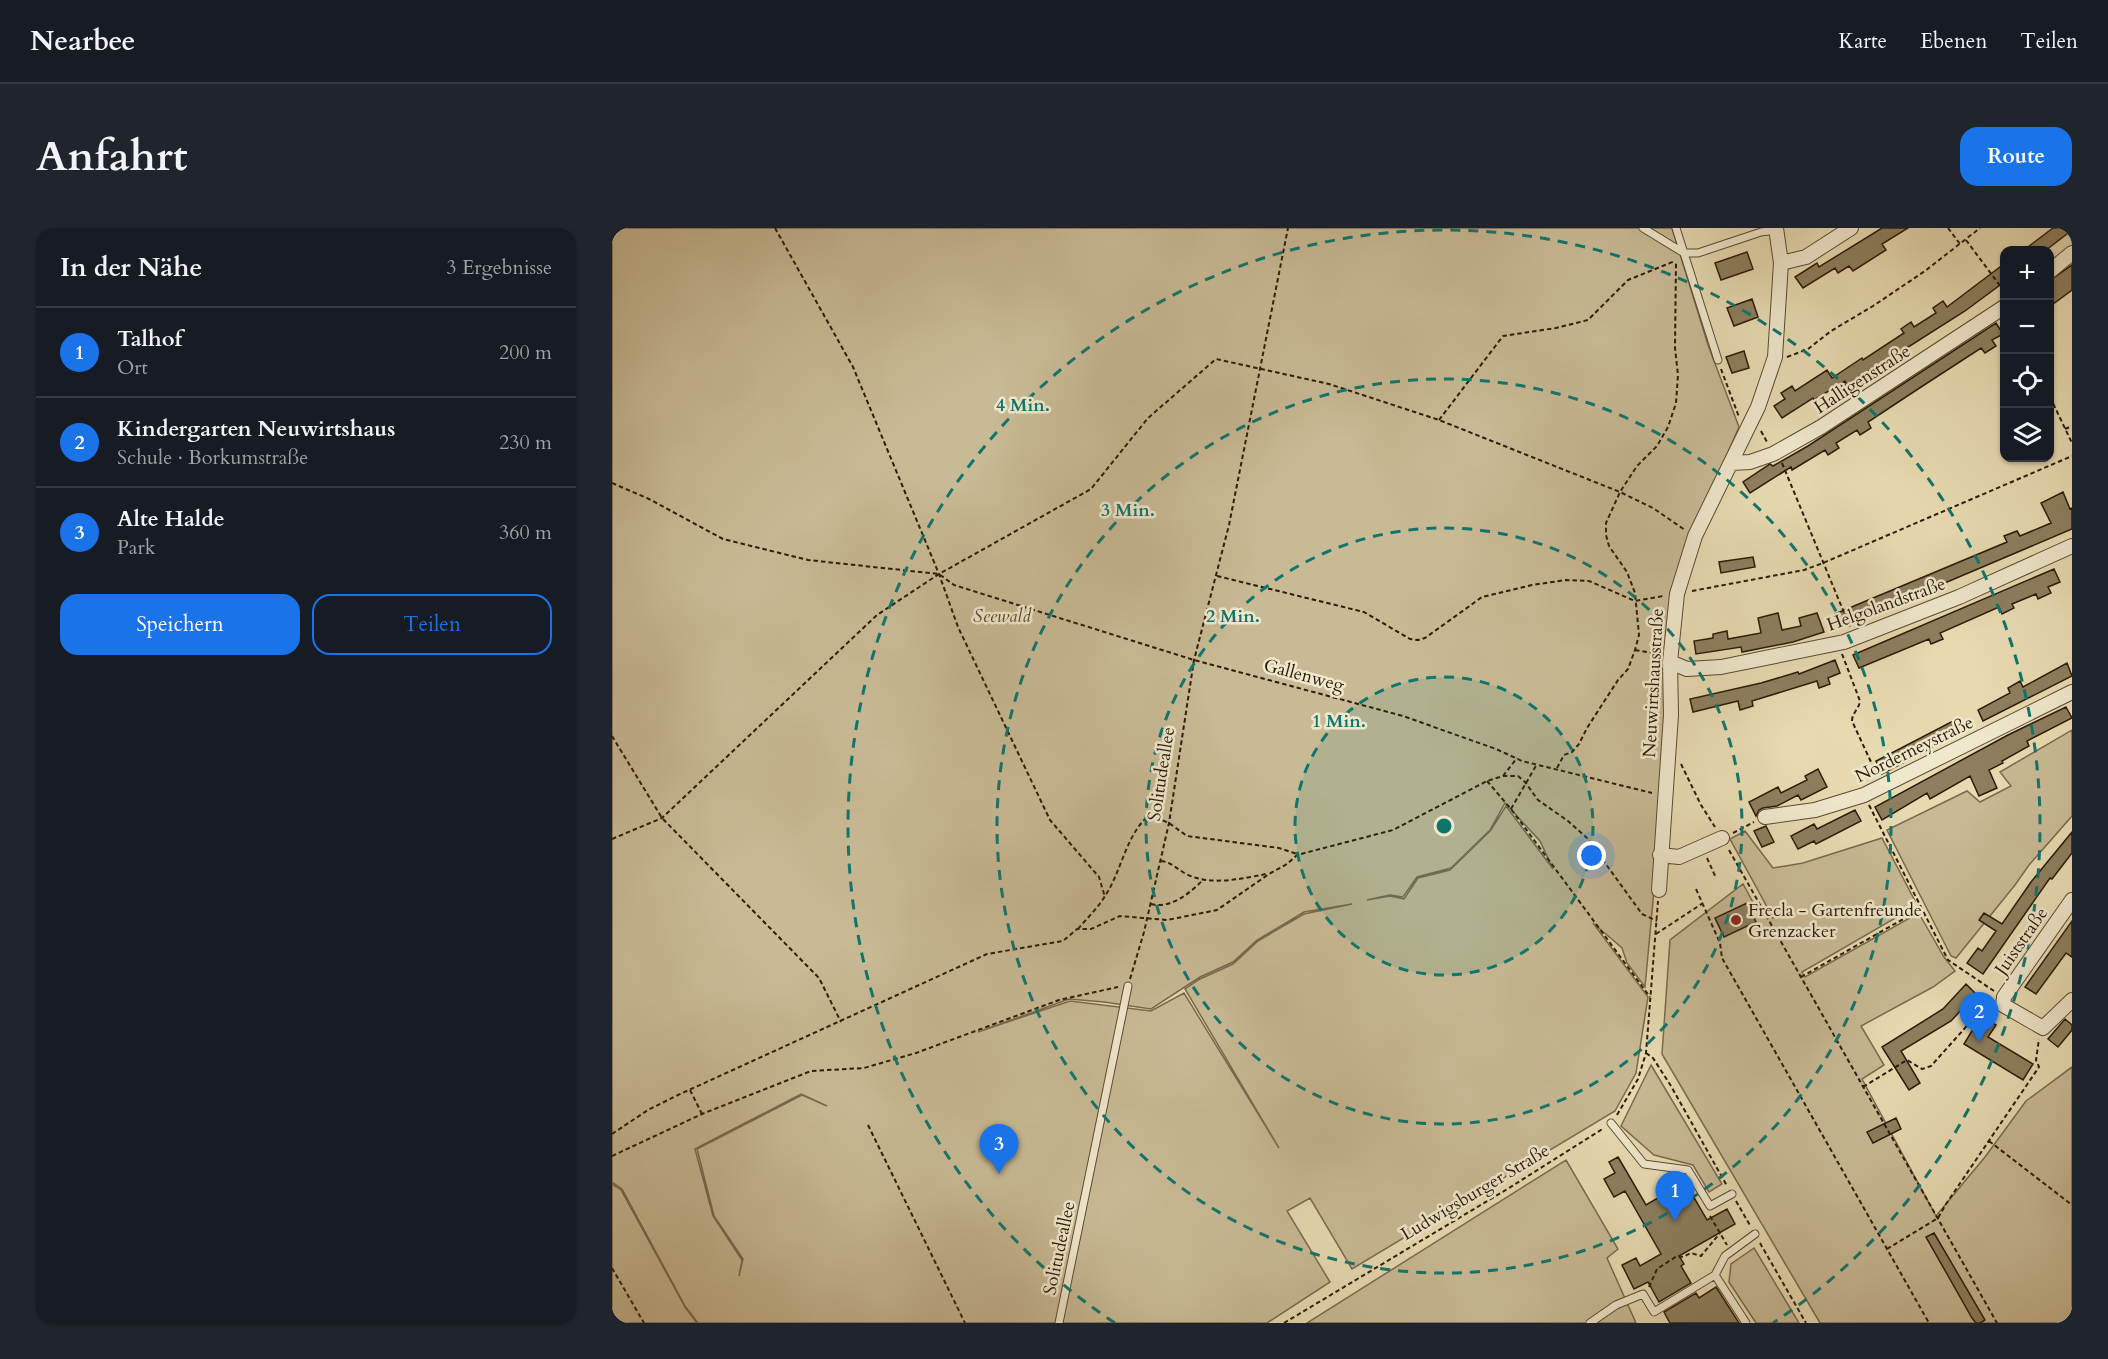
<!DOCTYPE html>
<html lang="de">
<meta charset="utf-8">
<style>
:root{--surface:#171b24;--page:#20242c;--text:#f1f3f6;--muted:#9ea1a6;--line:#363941;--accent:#1a73e8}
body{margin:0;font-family:Cardo,serif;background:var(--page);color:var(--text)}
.controls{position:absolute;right:18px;top:18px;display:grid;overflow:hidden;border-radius:12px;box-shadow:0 2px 4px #0004}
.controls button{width:54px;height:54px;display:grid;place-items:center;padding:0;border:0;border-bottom:2px solid var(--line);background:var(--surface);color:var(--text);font:30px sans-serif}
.you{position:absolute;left:980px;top:628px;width:21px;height:21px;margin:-15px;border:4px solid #fff;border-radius:50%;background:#1a73e8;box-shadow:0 0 0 9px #1a73e833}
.badge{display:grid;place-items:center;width:39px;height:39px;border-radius:50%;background:var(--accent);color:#fff;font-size:20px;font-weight:700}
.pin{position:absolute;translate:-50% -50px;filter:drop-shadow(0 2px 3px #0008)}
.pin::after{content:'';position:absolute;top:32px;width:21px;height:18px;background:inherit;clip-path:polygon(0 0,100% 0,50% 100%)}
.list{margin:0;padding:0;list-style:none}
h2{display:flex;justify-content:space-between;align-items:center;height:78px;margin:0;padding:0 24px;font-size:26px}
h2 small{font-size:20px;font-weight:400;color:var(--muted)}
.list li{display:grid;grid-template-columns:39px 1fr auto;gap:18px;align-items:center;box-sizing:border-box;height:90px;padding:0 24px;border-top:2px solid var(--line)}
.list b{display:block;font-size:22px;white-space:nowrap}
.list p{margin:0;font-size:20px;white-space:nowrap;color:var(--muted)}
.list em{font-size:20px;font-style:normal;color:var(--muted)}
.actions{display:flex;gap:12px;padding:18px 24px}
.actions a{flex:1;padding:14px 0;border:2px solid var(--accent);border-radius:18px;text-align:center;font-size:21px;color:var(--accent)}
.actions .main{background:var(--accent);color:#fff}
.icon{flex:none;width:33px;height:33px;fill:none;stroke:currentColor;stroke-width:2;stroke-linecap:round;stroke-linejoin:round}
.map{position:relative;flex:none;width:1460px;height:1095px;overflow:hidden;border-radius:18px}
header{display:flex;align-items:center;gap:36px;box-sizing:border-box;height:84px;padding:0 30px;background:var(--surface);border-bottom:2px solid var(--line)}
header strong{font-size:28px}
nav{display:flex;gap:33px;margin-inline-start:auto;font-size:21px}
.intro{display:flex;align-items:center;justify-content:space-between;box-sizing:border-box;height:144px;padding:0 36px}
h1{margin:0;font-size:42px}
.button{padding:15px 27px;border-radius:18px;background:var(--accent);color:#fff;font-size:21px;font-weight:700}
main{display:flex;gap:36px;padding:0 36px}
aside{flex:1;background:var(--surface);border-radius:18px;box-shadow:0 2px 4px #0004}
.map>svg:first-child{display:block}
</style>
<header>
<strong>Nearbee</strong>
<nav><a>Karte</a><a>Ebenen</a><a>Teilen</a></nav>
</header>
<div class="intro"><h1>Anfahrt</h1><a class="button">Route</a></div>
<main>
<aside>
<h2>In der Nähe<small>3 Ergebnisse</small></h2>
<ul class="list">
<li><span class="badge">1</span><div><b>Talhof</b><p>Ort</p></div><em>200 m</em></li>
<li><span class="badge">2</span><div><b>Kindergarten Neuwirtshaus</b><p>Schule · Borkumstraße</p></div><em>230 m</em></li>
<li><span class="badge">3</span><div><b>Alte Halde</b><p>Park</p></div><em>360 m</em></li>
</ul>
<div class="actions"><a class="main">Speichern</a><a>Teilen</a></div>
</aside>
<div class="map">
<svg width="1460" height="1095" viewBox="0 0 1460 1095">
<rect width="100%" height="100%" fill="#e8dbb2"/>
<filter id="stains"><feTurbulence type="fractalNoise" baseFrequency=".00333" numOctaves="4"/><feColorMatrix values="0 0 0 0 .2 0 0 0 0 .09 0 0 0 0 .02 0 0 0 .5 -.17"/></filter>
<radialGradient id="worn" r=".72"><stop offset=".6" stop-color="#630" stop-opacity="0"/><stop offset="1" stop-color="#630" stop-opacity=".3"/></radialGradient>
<path fill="#c8ba95" stroke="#7a6a4e" stroke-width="1.5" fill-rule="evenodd" d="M0 0H1060L1096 117 1127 199 1079 309 1055 487 1042 662 1033 759 1015 735 1010 720 981 695 1036 769 1024 845 1003 883 740 1041 698 970 675 983 718 1054 655 1095H86L73 1078 10 961 0 954ZM893 575 928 613 941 641 894 578 879 602 838 642 806 650 792 671 778 668 755 672 778 667 791 669 805 649 839 640 878 602ZM740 676 692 686 646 713 621 736 588 751 573 761 667 920 572 765 539 783 458 773 366 804 457 771 492 774 539 781 588 749 621 734 645 712 692 684ZM189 866 215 878 190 867 85 921 102 988 131 1031 127 1048 130 1032 101 988 83 921Z
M1460 502V588L1417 637 1403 657 1344 730 1339 728 1275 602 1355 563 1368 574 1399 558 1388 544Z
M1133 603 1161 640 1191 635 1270 610 1303 673 1299 681 1190 744 1193 749 1303 687 1309 689 1332 729 1343 743 1321 759 1249 798 1272 837 1250 851 1324 988 1373 929 1414 873 1460 839V1095H1208L1050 826 1058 712 1131 656 1148 687 1161 690 1118 611Z
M1039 837 1110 956 1097 964 1081 937 1042 927 1009 898Z
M954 932 1006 1021 995 1030 1024 1095H695Z
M0 956 9 962 73 1079 85 1095H0Z
M1142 1020 1187 1095H1144L1117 1054 1119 1036Z"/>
<path fill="#8d7f5f" stroke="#2b1b06" stroke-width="1.5" d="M1270 0H1296L1270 16 1274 22 1241 43 1237 38 1226 45 1223 40 1191 60 1183 49 1205 35 1207 39Z
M1441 0H1460V2L1434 22H1412Z
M1135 24 1141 41 1109 52 1103 35Z
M1392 36V54L1353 83 1268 137 1267 136 1235 157 1233 153 1202 172 1201 170 1170 190 1162 178 1173 171 1169 165 1180 158 1183 163 1215 142 1220 150 1250 130 1251 132 1292 105 1289 101 1299 94 1302 99 1324 85 1321 80 1331 73 1335 79Z
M1460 37V62L1437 79V53Z
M1140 71 1146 89 1122 98 1115 80Z
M1384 95 1391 106 1380 112 1384 118 1373 125 1369 120 1306 161 1256 194 1259 200 1248 207 1245 202 1224 215 1227 220 1216 227 1213 222 1180 242 1179 239 1138 265 1131 254 1158 236 1161 238 1196 218Z
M1132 123 1137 140 1120 145 1114 129Z
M1451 264 1458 281 1460 280V301L1229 399 1223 386 1395 314 1392 308 1405 303 1408 308 1439 295 1429 275Z
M1141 329 1143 339 1109 345 1107 334Z
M1442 341 1448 354 1436 359 1439 365 1426 371 1424 366 1400 376 1402 380 1390 386 1387 379 1328 405 1331 411 1319 416 1317 411 1247 440 1241 427Z
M1166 385 1170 402 1189 398 1187 390 1205 385 1212 404 1181 414 1130 424 1129 419 1084 426 1082 413 1101 410V406L1115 403 1116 411 1149 405 1146 390Z
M1223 432 1228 445 1216 450 1218 456 1207 460 1205 453 1140 473 1141 478 1128 482 1126 473 1081 484 1078 471 1149 455 1186 444 1187 446Z
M1455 435 1460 448 1371 493 1366 482 1398 465 1396 460 1408 453 1411 459Z
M1454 479 1460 490 1415 513 1417 518 1390 533 1391 535 1377 542 1385 560 1367 568 1358 548 1318 571 1315 565 1270 592 1263 579 1396 507Z
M1343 492 1349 504 1270 546 1264 533Z
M1206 541 1215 559 1189 572 1186 567 1165 578 1151 580 1147 582 1144 588 1137 574 1166 559 1169 565 1195 552 1193 548Z
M1243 582 1249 593 1204 616 1202 613 1186 621 1179 608 1202 596 1205 601Z
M1154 598 1162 614 1150 619 1142 603Z
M1460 604V625L1440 651 1438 650 1371 746 1355 735 1366 720 1370 723 1384 703 1367 692 1372 685 1390 696 1419 654Z
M1135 675 1144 694 1112 709 1103 690Z
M1460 693V729L1454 725 1424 766 1413 759Z
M1354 756 1364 766 1339 793 1289 823 1308 855 1297 862 1270 819 1331 781Z
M1369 788 1384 797 1376 809 1421 836 1411 852 1352 816Z
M1453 791 1460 797V802L1446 819 1436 811Z
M1284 890 1289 901 1261 915 1255 904Z
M1006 929 1034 977 1073 954 1095 992 1115 981 1123 996 1067 1028 1072 1036 1069 1038 1079 1055 1047 1074 1036 1054 1022 1061 1010 1037 1024 1030 1028 1038 1049 1026 1013 963 1002 969 992 951 1003 945 997 934Z
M1322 1005 1373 1092 1368 1095H1364L1360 1090 1314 1009Z
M1104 1059 1127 1095H1058L1052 1084 1084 1065 1087 1070Z"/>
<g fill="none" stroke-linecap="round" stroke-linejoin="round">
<defs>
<path id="service" d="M1031 0 1072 25H1086L1149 4 1164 2
M1064 0 1106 132
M999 895 1032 936 1076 942 1098 978 1120 966
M447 1095 516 758
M978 1095 1004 1077 1031 1066 1042 1084 1103 1047
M1134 1095 1103 1047 1113 1028 1143 1006"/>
<path id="minor" d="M1169 35 1194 29 1239 0
M1438 43 1460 25
M1119 235 1138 234 1161 226 1209 199 1392 79
M1058 434 1075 441 1109 439 1232 414 1347 369 1460 318
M1153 589 1203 582 1252 567 1460 464
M1048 627 1067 629 1110 610
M1047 662 1059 487 1058 434 1065 366 1083 308 1146 179 1163 129 1169 35 1164 0
M1460 672 1392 769 1391 777 1431 800 1460 772"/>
</defs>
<use href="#service" stroke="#5a4b31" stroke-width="9"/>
<use href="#minor" stroke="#5a4b31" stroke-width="16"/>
<path stroke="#2b1b06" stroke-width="2" stroke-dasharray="4.5 3" stroke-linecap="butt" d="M163 0 241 139 327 346 346 399 438 592 487 649 493 669
M1336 0 1348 16
M1354 12 1392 63
M1175 129 1196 121 1219 103 1261 78 1313 43 1368 0
M1109 141 1127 189
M1438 169 1460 215
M827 192 891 108 944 100 976 92 1016 52 1063 33
M1453 201 1460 198
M1149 203 1155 214
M1170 235 1238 399
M0 255 37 271 111 311 196 332 327 346 342 357 582 432 791 488 884 521 910 533 1040 565
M605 348 752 384 798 411 806 412 813 410 870 369 920 357 954 352 977 353 1023 373 1051 368
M1080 363 1192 342 1211 335 1460 228
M1023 422 1047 426
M1230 426 1248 473C1247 481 1240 485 1240 493L1265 547
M0 508 50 590 207 750 229 794
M1069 536 1089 577 1103 599
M945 540 952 527 960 524 967 516 975 500 1006 452 1016 441 1023 422 1027 407 1023 365 1015 344 997 318 994 307V295L1008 264 1025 238 1045 218 1056 199 1064 175 1066 147 1063 120 1064 33
M891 548 905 530
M875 553 899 581 1038 769
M1257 577 1336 732 1382 763
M899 581 925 536
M1121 605 1142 594
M0 611 50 590 265 387 327 346 479 261 536 190 604 131 717 156 827 192 1008 264 1041 280 1073 302
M1117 622 1385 1095
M1095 630 1104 650
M549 633C559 634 565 641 574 646 598 658 629 651 654 646
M1084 661 1108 715 1110 730 1317 1095
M539 676C559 681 578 665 591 652
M466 701C475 690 486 680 493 668 509 645 515 603 538 587L557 595 575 608 667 620 685 626
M1044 706 1091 675
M1189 749 1309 681
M518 751 532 704 557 595 582 432 617 297 676 0
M1034 825 1041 830 1059 858 1115 958
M1251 859 1295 832 1310 841 1319 838 1370 781 1380 779
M78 862 90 886
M1005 887 1026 851 1034 825 1046 673
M256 897 353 1095
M0 906 36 882 66 867 375 726 451 713 465 701H479L508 688 555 692 605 682 657 646 675 636 685 627 781 602 875 553 891 548H906L913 554 926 572 956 593 975 610 1030 686 1045 693
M1377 913 1460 977
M0 928 90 886 199 843 252 840 304 825 447 772 506 759
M1124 973 1139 999
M1098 988 1115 1017
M1148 1015 1194 1095
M1275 1021 1326 990 1334 976 1427 839 1424 832 1427 811
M0 1040 32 1095
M1037 1059 1045 1041 1065 1028 1071 1029 1079 1025 1089 1028 1108 1005
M672 1095 897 960 992 900"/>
<use href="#service" stroke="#f0e8cd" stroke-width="7"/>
<use href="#minor" stroke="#f0e8cd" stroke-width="14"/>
</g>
<circle cx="832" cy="598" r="149" fill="#0f766e" fill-opacity=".12"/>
<g fill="none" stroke="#0f766e" stroke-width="3" stroke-dasharray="10 8">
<circle cx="832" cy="598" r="149"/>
<circle cx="832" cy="598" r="298"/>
<circle cx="832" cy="598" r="447"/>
<path d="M503 1095A596 596 0 1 1 1161 1095"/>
</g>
<circle fill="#8f2418" stroke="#f0e8cd" stroke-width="2" cx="1124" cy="692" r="6"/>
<g text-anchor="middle" stroke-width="5" stroke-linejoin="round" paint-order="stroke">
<g font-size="18" fill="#2b1b06" stroke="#f0e8cd">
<text transform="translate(1250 151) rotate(-33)" y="6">Halligenstraße</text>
<text transform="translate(1274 376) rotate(-20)" y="6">Helgolandstraße</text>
<text transform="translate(692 447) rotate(15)" y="6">Gallenweg</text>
<text transform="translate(1041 455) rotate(-87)" y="6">Neuwirtshausstraße</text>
<text transform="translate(1302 521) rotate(-26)" y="6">Norderneystraße</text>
<text transform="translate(549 546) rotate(-81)" y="6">Solitudeallee</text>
<text transform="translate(1409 713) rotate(-55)" y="6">Juiststraße</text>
<text transform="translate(863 964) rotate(-31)" y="6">Ludwigsburger Straße</text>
<text transform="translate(447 1020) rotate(-78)" y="6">Solitudeallee</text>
</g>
<g font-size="18" font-style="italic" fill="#5a4b31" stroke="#f0e8cd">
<text x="390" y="394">Seewald</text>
</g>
<g font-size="18" fill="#2b1b06" stroke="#f0e8cd" text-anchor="start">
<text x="1136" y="688">Frecla - Gartenfreunde<tspan x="1136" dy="21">Grenzacker</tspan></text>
</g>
</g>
<circle cx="832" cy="598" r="9" fill="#0f766e" stroke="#f0e8cd" stroke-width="3"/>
<g font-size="18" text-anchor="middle" font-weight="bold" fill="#0f766e" stroke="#f0e8cd" stroke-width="5" stroke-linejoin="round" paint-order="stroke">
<text x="411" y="183">4 Min.</text>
<text x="516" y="288">3 Min.</text>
<text x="621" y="394">2 Min.</text>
<text x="727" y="499">1 Min.</text>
</g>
<rect width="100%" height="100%" filter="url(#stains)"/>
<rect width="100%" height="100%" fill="url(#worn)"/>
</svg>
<div class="controls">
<button>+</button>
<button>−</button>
<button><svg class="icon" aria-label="locate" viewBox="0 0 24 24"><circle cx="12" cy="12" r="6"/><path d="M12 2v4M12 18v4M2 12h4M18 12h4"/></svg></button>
<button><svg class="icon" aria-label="layers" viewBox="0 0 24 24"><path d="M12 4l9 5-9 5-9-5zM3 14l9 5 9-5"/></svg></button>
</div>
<div class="you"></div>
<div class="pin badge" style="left:1063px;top:993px">1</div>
<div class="pin badge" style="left:1367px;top:814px">2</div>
<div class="pin badge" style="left:387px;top:946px">3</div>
</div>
</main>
